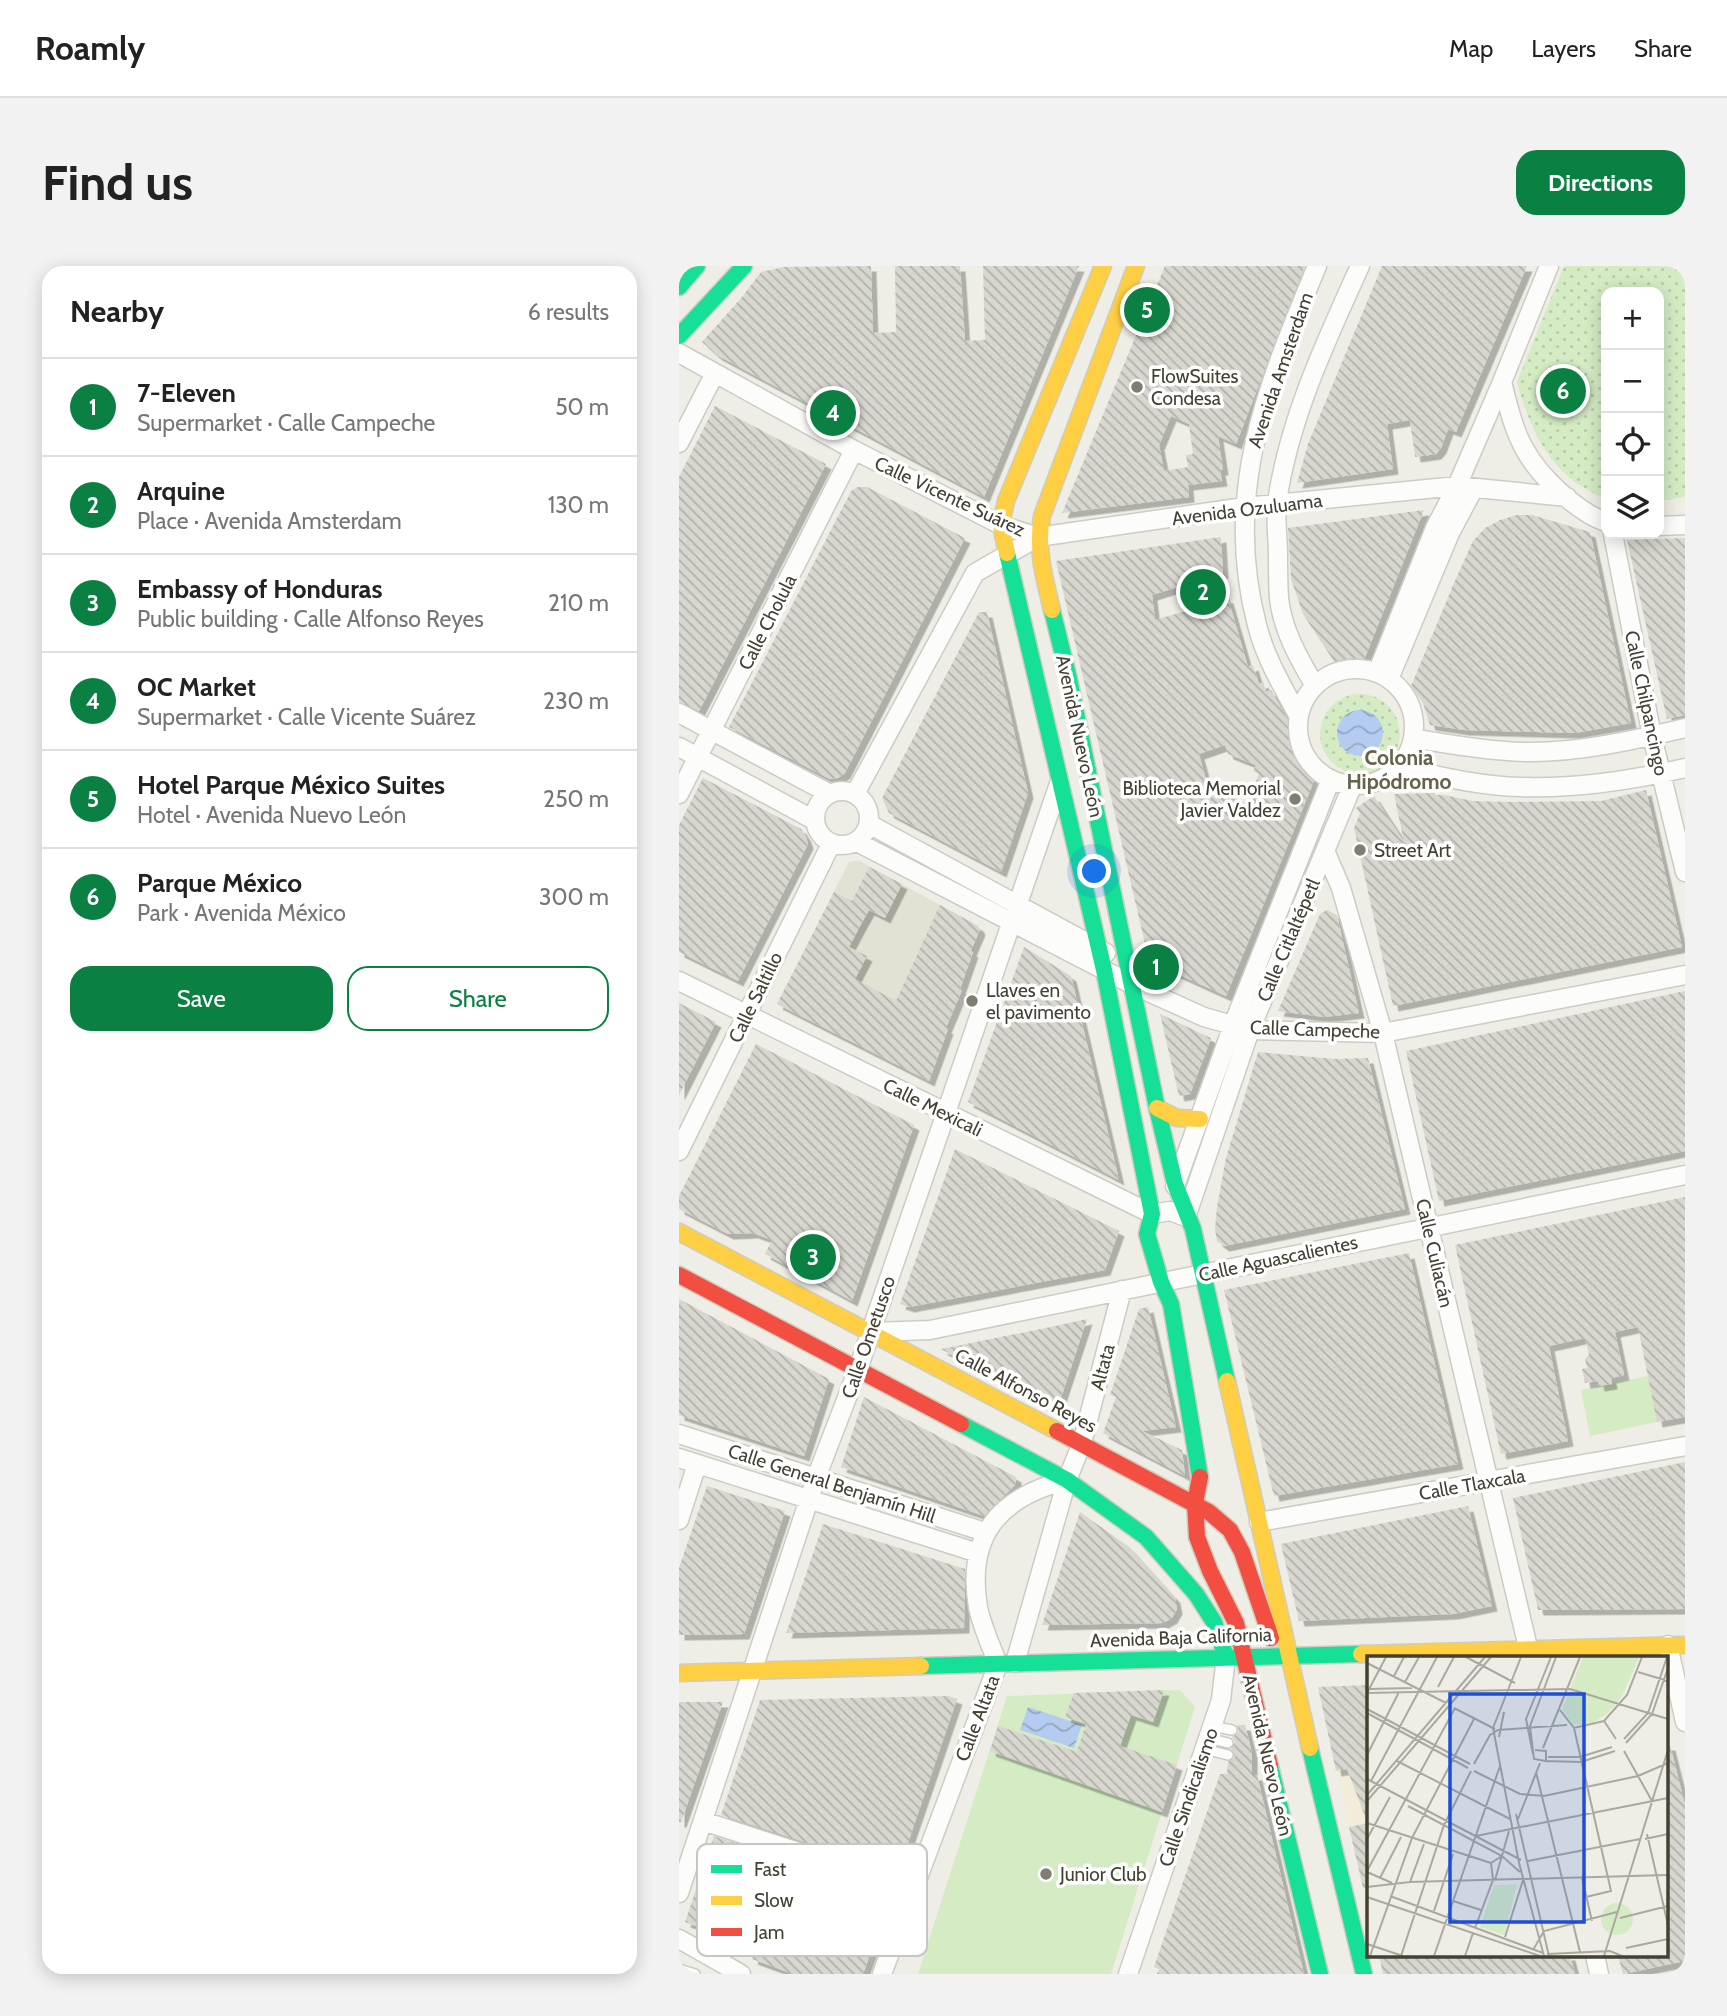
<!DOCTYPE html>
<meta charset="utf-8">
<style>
:root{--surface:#fff;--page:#f2f2f2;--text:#222;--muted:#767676;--line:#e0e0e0;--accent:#0b8043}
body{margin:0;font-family:Cabin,sans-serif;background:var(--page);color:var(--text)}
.controls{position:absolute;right:21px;top:21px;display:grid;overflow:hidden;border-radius:14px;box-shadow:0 4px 18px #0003}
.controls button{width:63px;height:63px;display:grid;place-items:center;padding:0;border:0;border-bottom:2px solid var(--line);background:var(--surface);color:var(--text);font:35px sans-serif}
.you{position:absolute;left:416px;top:606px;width:24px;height:24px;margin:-18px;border:5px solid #fff;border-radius:50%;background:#1a73e8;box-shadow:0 0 0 10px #1a73e833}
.badge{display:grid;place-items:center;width:46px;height:46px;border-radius:50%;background:var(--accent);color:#fff;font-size:23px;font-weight:700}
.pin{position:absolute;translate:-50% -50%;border:4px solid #fff;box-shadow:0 2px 7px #0006}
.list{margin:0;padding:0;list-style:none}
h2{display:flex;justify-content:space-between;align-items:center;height:91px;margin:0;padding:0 28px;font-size:30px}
h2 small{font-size:23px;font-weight:400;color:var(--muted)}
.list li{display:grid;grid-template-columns:46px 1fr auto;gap:21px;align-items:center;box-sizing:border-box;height:98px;padding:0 28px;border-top:2px solid var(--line)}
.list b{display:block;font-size:26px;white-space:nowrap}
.list p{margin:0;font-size:23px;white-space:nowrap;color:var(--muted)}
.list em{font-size:23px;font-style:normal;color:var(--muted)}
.actions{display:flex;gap:14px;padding:21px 28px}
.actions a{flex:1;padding:16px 0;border:2px solid var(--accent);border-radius:21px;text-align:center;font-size:24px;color:var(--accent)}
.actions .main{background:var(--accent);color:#fff}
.icon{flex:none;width:38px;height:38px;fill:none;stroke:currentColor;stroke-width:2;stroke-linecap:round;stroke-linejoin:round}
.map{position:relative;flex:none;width:1006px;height:1708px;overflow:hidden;border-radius:21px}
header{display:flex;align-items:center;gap:42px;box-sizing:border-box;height:98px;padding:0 35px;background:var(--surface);border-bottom:2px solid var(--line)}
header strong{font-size:33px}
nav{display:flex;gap:38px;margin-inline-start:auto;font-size:24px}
.intro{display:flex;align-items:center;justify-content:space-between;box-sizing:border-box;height:168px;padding:0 42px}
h1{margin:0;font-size:49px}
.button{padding:18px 32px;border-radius:21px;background:var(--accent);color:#fff;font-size:24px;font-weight:700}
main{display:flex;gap:42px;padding:0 42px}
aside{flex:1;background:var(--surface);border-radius:21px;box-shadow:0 4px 18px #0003}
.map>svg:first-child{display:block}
</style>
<header>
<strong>Roamly</strong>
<nav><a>Map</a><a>Layers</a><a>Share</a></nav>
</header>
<div class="intro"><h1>Find us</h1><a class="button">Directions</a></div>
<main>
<aside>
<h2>Nearby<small>6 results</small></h2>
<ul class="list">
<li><span class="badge">1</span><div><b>7-Eleven</b><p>Supermarket · Calle Campeche</p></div><em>50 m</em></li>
<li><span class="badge">2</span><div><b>Arquine</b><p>Place · Avenida Amsterdam</p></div><em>130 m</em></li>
<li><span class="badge">3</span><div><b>Embassy of Honduras</b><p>Public building · Calle Alfonso Reyes</p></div><em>210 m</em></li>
<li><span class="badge">4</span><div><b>OC Market</b><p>Supermarket · Calle Vicente Suárez</p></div><em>230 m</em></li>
<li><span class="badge">5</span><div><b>Hotel Parque México Suites</b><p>Hotel · Avenida Nuevo León</p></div><em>250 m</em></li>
<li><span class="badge">6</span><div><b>Parque México</b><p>Park · Avenida México</p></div><em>300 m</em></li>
</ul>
<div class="actions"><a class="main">Save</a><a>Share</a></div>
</aside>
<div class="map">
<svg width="1006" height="1708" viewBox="0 0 1006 1708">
<defs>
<pattern id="grass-dots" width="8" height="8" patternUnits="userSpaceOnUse" patternTransform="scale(1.75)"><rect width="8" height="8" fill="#d4ebc4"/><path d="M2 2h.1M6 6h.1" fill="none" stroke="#b7cba9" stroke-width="1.8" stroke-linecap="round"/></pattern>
<pattern id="water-waves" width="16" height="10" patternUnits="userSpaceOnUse" patternTransform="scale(1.75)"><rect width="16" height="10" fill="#b4ccef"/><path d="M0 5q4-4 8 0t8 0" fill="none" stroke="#94a7c2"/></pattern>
<pattern id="building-back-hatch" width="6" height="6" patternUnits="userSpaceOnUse" patternTransform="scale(1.75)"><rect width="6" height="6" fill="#d8d7cf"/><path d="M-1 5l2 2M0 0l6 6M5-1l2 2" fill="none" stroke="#b1b0a9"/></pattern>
<filter id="shadow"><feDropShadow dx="5.5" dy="5.5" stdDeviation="0" flood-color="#0004"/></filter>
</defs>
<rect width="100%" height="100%" fill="#eeeee6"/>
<path fill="#e3e1d3" d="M179 594 299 660 301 664 250 815 98 738 170 596Z"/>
<path fill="#f2edd8" d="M689 1419V1557L670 1561 639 1421Z"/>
<path fill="url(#grass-dots)" d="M885 0H1006V231L980 235V26H927V232C920 231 914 227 907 223 868 201 849 158 838 116Z
M641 468a40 40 0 1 1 80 0a40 40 0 1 1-80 0Z"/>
<path fill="#d4ebc4" d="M969 1110 978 1156 911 1170 902 1124Z
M501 1424 516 1441 432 1708H239L328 1430Z"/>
<path fill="url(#water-waves)" d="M658 467a23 23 0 1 1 46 0a23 23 0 1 1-46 0Z
M349 1441 403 1459 395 1482 341 1464Z"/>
<path fill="url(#building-back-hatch)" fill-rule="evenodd" filter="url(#shadow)" d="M192 0 194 67 217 66 216 0H281L286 75 306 74 304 0H400L305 231 73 108 38 89 23 76 63 31 82 6 105 1Z
M486 0H626L557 178 539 170 544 204H541L543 215 509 219 510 231 383 247ZM492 150 510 158 514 188 507 189 509 201 485 205 480 179Z
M703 0H848L777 166 769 163 762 182 757 188 736 191 731 154 708 158 714 203 618 217 629 178Z
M36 140 147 198 20 445 0 435V211Z
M179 221H188L286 272 166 507 159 512 151 513 50 461 167 235 173 224Z
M745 244 685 394 656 397 624 348 612 313 609 262Z
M838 249H853L911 266 952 457 896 467 785 464 751 459 744 437 732 420 775 317 794 275 806 262 821 254Z
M542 271 544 307 539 309 546 332H549L569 401 574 399 580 418 584 416 587 426 592 424 610 456 616 461 620 492 635 515 547 730 470 695 377 295ZM502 320 510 344 476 354 473 329ZM546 479 549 488 577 499 574 505 580 508 568 537 529 521 520 488Z
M1006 272V449L988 453 948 274Z
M300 346H308L349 527 322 606 210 547 203 532Z
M24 512 122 563 127 571 129 578 59 715 0 686V559Z
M967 524 1003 681 714 740 675 562 681 547 677 542 695 530 725 576 715 528 756 527V529H765L794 535 831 536 922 535Z
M190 601 223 618 206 652 190 644 180 662 170 681 188 690 176 713 217 735 261 639 299 660 301 664 292 685 294 686 281 723 283 724 267 762 269 763 250 815 98 738 155 626 173 635Z
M648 644 658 649 680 747 645 751 599 745 641 648Z
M345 681 392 710 440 914 289 836Z
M1006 725V885L760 935 727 785Z
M0 737 37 756 0 829Z
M481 748 532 772 511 828 500 830Z
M77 778 235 859 173 1035 86 988 93 974 74 967 49 968 0 943V930Z
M579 786 655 793 689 792 726 943 545 980 538 975 536 963 538 941 547 892Z
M276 883 440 965 426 1004 230 1041 221 1038Z
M1006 931V1151L978 1156 959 1061 936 1066 945 1109 932 1112 933 1118 920 1120 919 1115 906 1117 903 1103 908 1102 906 1093 910 1089 906 1072 870 1080 889 1175 822 1188 776 979Z
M730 987 779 1198 595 1230 545 1024Z
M0 1033 150 1113 125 1190 0 1149Z
M469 1041 497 1161 463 1165 503 1184 506 1210 424 1167 437 1131 431 1129 460 1043Z
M408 1053 378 1144 262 1083 362 1063Z
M185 1131 337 1211V1218L305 1250 162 1201Z
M1006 1196V1343L859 1344 834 1232Z
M28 1220 106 1245 65 1368 0 1369V1302Z
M789 1240 813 1340 774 1348 620 1355 602 1278Z
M401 1246 450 1281 496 1332 498 1343 493 1352 484 1357 363 1359Z
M144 1258 286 1303 285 1362 107 1367Z
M689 1419V1556H688L668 1503 657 1505 639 1421Z
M485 1424 474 1456 452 1449 441 1480 498 1499 483 1546 311 1485 319 1460 398 1486 407 1458 386 1451 395 1427Z
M269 1430 278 1433 219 1606 42 1549 81 1434Z
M0 1436H44L2 1556H0Z
M558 1459H566L573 1487V1509H578L625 1708H478L480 1703 475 1701 541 1508H548L549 1496 556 1491 552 1483 556 1476 553 1471 560 1466Z
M987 1479H991L1006 1539V1695L944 1708 939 1689H987Z
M689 1557V1621L684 1622 670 1561Z
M35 1570 213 1628 184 1708H114L73 1693 77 1681 6 1656Z
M700 1689H891L896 1708H704Z"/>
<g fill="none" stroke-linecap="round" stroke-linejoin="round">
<defs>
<path id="lane" d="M533 1460 553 1464
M529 1472 549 1477
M525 1483 549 1489
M0 1703 16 1708"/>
<path id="street" d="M0 87 175 184 322 259 359 271
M823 116C829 139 834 163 846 184 861 211 898 246 927 256
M0 177 36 107
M980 260 1006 259
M934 268 973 470 1006 606
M619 461a58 58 0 1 1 116 0a58 58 0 1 1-116 0Z
M698 407 756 262 778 220 823 116 870 0
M710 413 771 267 795 222
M636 420C620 393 603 363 600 332 599 317 599 303 599 289 599 272 596 253 598 236 610 153 647 75 681 0
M0 447 151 528
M620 451C604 421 586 392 578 359 543 226 588 121 638 0
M734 472C772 479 808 485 846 486 898 487 956 474 1006 462
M0 481 135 554
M719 501C760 510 799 520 841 521 895 523 954 514 1006 502
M136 552a27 27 0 1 1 54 0a27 27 0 1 1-54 0Z
M0 528 175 184
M176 528 296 307 359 271 565 241 778 220 888 231
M190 558 427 687
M178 576 454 719 525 751 571 764 704 767 1006 709
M647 587 662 622 704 767 851 1390
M0 715 473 948
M0 885 152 578
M496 920 554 759 652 513
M473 948 491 945 507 951 571 764 674 518
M192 1066 251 1064 1006 909
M0 1168 306 1266
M0 1192 299 1287
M0 1254 18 1198
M580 1256 1006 1180
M989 1379 1006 1456
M336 1397 388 1214 403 1177 443 1024
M24 1555 233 1623
M0 1627 137 1212 179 1103 380 518
M0 1673 62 1708
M916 1689 920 1708
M203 1708 319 1398C312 1380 303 1361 299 1341 287 1270 320 1231 388 1214
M449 1708 542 1434 547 1391"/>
<path id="fast" d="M0 21 18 0
M0 70 65 0
M328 287 425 704 473 948 468 968 482 1016 492 1038 521 1211
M373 344 390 413 478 842 496 918 514 963 548 1115
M282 1158 388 1214 467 1271 517 1328 535 1356 547 1391
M242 1400 682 1388
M631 1482 685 1708
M591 1500 641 1708"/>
<path id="slow" d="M328 287 322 259 327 235 424 0
M373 344C365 311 357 283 363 250L457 0
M478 842 498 852 521 853
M0 966 378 1165
M548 1115 631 1482
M682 1388 1006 1379
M0 1407 242 1400"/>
<path id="jam" d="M0 1009 282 1158
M378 1165 530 1246 551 1264 563 1286 592 1372
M521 1211 516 1237 518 1271 531 1305 557 1357 591 1500"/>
</defs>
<use href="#lane" stroke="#ccccc4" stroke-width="12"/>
<use href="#street" stroke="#ccccc4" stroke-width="21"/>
<use href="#fast" stroke="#cecdbd" stroke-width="19"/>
<use href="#slow" stroke="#cecdbd" stroke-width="19"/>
<use href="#jam" stroke="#cecdbd" stroke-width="19"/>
<use href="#lane" stroke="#fcfcfb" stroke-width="9"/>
<use href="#street" stroke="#fcfcfb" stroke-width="18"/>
<use href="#fast" stroke="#16e098" stroke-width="16"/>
<use href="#slow" stroke="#ffcf43" stroke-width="16"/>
<use href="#jam" stroke="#f24e42" stroke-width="16"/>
</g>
<g fill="#807e72" stroke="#fff" stroke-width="2.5">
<circle cx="458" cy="121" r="7"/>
<circle cx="616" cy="533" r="7"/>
<circle cx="681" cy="584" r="7"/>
<circle cx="293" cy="735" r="7"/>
<circle cx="367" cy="1608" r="7"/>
</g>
<g text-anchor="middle" stroke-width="7" stroke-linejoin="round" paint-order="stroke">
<g font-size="19" fill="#444133" stroke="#fff">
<text transform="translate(601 104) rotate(-71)" y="7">Avenida Amsterdam</text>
<text transform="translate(271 230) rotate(25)" y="7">Calle Vicente Suárez</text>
<text transform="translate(568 243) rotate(-7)" y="7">Avenida Ozuluama</text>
<text transform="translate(88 356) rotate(-63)" y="7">Calle Cholula</text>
<text transform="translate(968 437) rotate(78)" y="7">Calle Chilpancingo</text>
<text transform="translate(401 470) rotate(78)" y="7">Avenida Nuevo León</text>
<text transform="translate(609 674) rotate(-67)" y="7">Calle Citlaltépetl</text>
<text transform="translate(76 731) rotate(-64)" y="7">Calle Saltillo</text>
<text transform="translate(636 763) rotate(2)" y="7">Calle Campeche</text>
<text transform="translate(254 841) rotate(26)" y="7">Calle Mexicali</text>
<text transform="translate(756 987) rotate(77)" y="7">Calle Culiacán</text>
<text transform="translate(599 992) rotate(-12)" y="7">Calle Aguascalientes</text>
<text transform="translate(189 1071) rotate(-71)" y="7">Calle Ometusco</text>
<text transform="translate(423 1101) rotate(-75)" y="7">Altata</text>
<text transform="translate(347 1124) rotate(28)" y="7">Calle Alfonso Reyes</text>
<text transform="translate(153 1217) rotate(18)" y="7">Calle General Benjamín Hill</text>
<text transform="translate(793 1218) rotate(-10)" y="7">Calle Tlaxcala</text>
<text transform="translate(502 1371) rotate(-2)" y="7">Avenida Baja California</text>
<text transform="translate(298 1452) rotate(-69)" y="7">Calle Altata</text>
<text transform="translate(589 1489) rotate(77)" y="7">Avenida Nuevo León</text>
<text transform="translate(509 1531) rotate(-71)" y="7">Calle Sindicalismo</text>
</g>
<g font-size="19" fill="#444133" stroke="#fff" text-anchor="start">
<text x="472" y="117">FlowSuites<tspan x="472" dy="22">Condesa</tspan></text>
<text x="602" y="529" text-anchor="end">Biblioteca Memorial<tspan x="602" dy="22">Javier Valdez</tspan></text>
<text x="695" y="591">Street Art</text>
<text x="307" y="731">Llaves en<tspan x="307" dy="22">el pavimento</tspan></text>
<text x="381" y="1615">Junior Club</text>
</g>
<g font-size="21" font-weight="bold" fill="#67624a" stroke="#fff">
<text x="720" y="499">Colonia<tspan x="720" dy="24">Hipódromo</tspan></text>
</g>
</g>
<g transform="translate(688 1390)">
<rect width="301" height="301" fill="#eeeee6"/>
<path d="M216 1H272L254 42 240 58 225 67 206 69 195 53ZM234 263a16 16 0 1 1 32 0a16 16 0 1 1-32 0Z" fill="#d4ebc4"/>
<path d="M150 228 137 279 113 271 127 229Z" fill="#d4ebc4"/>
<path fill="none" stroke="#aaa99e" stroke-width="2" d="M19 1 0 37 203 33 301 63M99 1 148 27M154 1 126 72 152 207 177 300M0 7 79 47M271 16 301 25M27 20 37 1M38 26 52 1M71 31 87 1M2 33 45 32M87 52 128 73M0 53 103 108M193 54 207 72 237 65 260 39 275 1M0 57 101 112M237 65 249 83M207 72 244 235 219 241M132 81 137 56M257 83 281 57 300 1M259 87 285 58 301 12M176 92 213 1M168 94 179 95V105L167 103 163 70 189 1M257 95 285 145M166 98 159 63 184 1M0 99 32 36M181 101H213L245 91M30 105 143 163M179 105 214 106 248 95M107 108 123 79 131 74 200 69M107 115 153 138 177 140 271 120 301 107M169 116 213 296M0 123 154 204M4 125 70 1M0 139 118 1M0 145 124 1M41 150 135 200 153 216M149 158 182 300M151 163 173 107M0 167 124 207M280 178 301 269M109 180 301 142M0 183 23 141M278 183 301 178M161 205 273 183M0 215 88 52M0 216 25 227M13 222 34 181M215 222 225 265M128 224 142 175M43 226 57 188M0 231 43 226 301 219M23 240 176 297M0 241 173 300M86 245 114 254M67 255 86 198M253 262 301 250M108 272 126 224 124 207 135 200M138 281 156 224M0 288 36 300M259 292 301 283M166 294 177 275 250 256M180 298 243 295 255 300M3 300 45 182 107 63M34 300 77 169 104 115M67 300 133 110M98 300 106 277M237 300 301 94"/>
<path fill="#1d4ed8" fill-opacity="0.15" stroke="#1d4ed8" stroke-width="3.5" d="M83 38H217V266H83Z"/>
<rect width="301" height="301" fill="none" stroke="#444133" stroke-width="3.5"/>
</g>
<rect x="18" y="1578" width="230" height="112" rx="10" fill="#fff" stroke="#c7c6c2" stroke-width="2"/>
<rect x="32" y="1599" width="31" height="8" fill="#16e098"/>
<rect x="32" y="1630" width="31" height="9" fill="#ffcf43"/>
<rect x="32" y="1662" width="31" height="8" fill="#f24e42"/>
<g font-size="19" fill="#444133">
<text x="75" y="1610">Fast</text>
<text x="75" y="1641">Slow</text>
<text x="75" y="1673">Jam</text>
</g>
</svg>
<div class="controls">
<button>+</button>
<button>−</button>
<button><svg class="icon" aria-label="locate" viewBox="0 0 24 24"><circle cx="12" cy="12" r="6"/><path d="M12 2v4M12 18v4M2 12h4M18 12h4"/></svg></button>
<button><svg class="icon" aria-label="layers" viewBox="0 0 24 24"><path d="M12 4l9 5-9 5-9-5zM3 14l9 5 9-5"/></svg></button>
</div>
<div class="you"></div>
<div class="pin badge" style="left:477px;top:701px">1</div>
<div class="pin badge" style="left:524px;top:326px">2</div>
<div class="pin badge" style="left:134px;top:991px">3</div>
<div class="pin badge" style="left:154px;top:147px">4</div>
<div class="pin badge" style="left:468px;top:44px">5</div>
<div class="pin badge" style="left:884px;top:125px">6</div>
</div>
</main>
